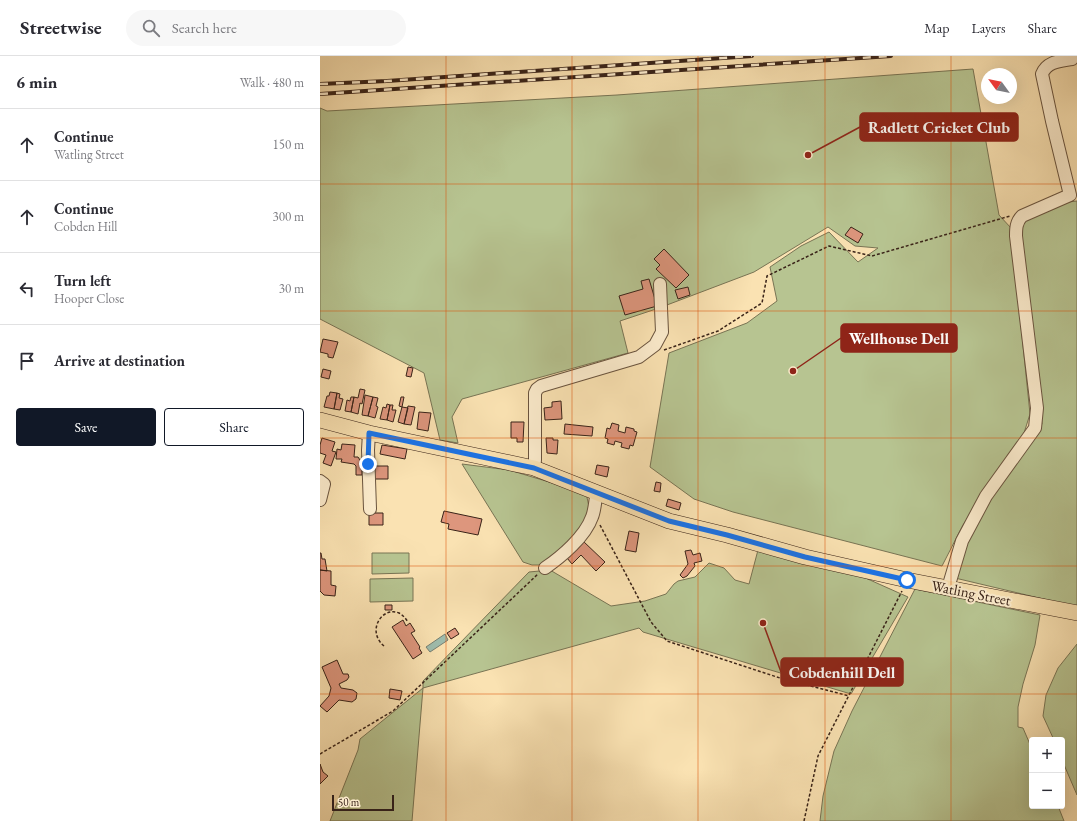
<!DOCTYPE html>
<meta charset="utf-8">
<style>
:root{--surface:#fff;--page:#f7f7f7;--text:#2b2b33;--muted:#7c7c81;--line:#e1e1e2;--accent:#111827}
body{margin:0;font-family:"EB Garamond",serif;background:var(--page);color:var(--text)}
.controls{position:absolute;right:12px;bottom:12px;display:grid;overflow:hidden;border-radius:4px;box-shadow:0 4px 16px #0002}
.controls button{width:36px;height:36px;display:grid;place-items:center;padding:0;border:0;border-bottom:1px solid var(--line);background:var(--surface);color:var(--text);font:20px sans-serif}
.compass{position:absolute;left:661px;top:12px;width:36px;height:36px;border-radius:50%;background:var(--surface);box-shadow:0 4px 16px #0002;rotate:303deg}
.scale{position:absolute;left:12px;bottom:10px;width:62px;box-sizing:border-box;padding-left:4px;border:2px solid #392318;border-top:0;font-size:11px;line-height:14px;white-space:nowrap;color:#392318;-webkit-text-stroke:3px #fceccd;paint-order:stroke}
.stop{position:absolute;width:12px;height:12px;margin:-9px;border:3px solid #1a73e8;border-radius:50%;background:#fff}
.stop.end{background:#1a73e8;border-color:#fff;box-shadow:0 1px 4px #0008}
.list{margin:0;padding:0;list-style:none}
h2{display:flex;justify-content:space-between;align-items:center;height:52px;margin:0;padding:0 16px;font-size:17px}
h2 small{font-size:13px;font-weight:400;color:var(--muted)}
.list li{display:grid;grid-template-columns:26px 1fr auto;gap:12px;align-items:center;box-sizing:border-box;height:72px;padding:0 16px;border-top:1px solid var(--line)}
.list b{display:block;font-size:15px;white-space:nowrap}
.list p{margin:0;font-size:13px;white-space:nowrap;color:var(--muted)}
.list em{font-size:13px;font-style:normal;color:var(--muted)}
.actions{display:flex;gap:8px;padding:12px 16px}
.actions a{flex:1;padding:9px 0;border:1px solid var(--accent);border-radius:4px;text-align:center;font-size:14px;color:var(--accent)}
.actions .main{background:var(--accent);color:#fff}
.icon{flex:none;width:22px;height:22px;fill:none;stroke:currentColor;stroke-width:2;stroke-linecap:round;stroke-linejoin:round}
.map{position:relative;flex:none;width:757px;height:765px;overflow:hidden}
header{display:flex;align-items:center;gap:24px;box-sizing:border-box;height:56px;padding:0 20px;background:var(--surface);border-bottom:1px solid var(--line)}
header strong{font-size:19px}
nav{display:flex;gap:22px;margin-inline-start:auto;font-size:14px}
.search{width:280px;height:36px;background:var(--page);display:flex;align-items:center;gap:10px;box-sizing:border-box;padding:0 14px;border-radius:22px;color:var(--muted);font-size:15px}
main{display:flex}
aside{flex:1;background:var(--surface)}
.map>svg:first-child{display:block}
</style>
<header>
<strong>Streetwise</strong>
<div class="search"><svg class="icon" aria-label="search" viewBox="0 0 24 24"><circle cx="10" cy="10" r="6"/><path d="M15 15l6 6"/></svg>Search here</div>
<nav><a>Map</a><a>Layers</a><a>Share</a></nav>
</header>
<main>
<aside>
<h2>6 min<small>Walk · 480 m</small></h2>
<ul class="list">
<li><svg class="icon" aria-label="ahead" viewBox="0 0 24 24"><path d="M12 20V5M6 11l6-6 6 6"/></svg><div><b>Continue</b><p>Watling Street</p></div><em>150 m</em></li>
<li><svg class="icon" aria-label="ahead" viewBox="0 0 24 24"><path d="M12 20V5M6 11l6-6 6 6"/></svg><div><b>Continue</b><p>Cobden Hill</p></div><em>300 m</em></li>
<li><svg class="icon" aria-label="left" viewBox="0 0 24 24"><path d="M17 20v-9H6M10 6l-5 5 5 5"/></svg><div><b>Turn left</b><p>Hooper Close</p></div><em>30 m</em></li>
<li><svg class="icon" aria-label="arrive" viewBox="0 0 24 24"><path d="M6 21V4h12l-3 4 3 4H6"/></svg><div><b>Arrive at destination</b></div></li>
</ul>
<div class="actions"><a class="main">Save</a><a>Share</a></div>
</aside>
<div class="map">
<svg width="757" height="765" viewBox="0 0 757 765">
<rect width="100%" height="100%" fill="#fae2b2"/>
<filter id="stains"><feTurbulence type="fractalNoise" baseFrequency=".005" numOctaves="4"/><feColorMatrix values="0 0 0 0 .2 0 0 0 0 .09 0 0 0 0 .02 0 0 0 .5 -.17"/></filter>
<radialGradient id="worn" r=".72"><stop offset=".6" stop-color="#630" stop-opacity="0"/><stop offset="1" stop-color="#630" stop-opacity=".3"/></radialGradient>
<path fill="#b7c491" stroke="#787454" d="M653 13 679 159 691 172 710 358 704 377 643 469 622 510 413 456 374 443 330 411 349 297 427 267 457 245 450 211 481 190 509 176 538 206 558 192 535 190 508 171 434 216 339 252 300 265 308 297 142 343 132 361 138 387 120 384 104 317 0 263V52L7 55 297 39Z
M757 145V551L635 522 648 481 680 427 722 368 701 174 706 163 748 146Z
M142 408 189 414 266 437 270 455 261 475 221 509H212L203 506Z
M438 494 541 520 588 541 531 638 323 576 319 572 103 632 92 765H10L38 694 40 683 103 632V625L209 516 230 514 291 550 325 545 346 538 354 528 358 525 375 521 389 507 404 512 415 524 429 528Z
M52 497H89V517L52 518Z
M93 522V545L50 546V523Z
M595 533 720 559 715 589 703 628 698 651V671L703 672 712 693V750H738L744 765H500L503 740 514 695 532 655Z
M757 588V739L742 704V684H734L723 660 726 639 738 612Z"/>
<path fill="#9ebdae" stroke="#767f72" d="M125 578 128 584 110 596 106 591Z"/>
<path fill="#dd967d" stroke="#392318" d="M531 171 543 178 538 187 525 179Z
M344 193 369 219 356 232 336 213 340 209 334 203Z
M329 223 337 250 305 259 299 240 323 233 321 225Z
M368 231 370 239 358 243 355 234Z
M3 283 18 286 13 302 8 301V298L0 296Z
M88 311 93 312 91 321 86 320Z
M3 313 11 315 9 323 1 321Z
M40 333 45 334 42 348 40 347 38 358 31 356 34 341 38 342Z
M10 336 17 337 14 353 4 351 7 340H9Z
M17 337 20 338 19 342 23 343 20 354 14 353Z
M45 339 53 341 48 360 42 359Z
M31 341H34L31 356 25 355 27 344 30 345Z
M53 341 58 342 56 350 58 351 55 362 48 360Z
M81 341H84L82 351 79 350Z
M241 345 242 363 225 364 224 352 232 351V346Z
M67 348 70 349 67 364 60 363 63 351 66 352Z
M70 349H73L72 354H76L73 366 67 364Z
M88 350 95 351 91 369 84 368Z
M82 351 88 352 84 368 78 366Z
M99 356 111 357 108 375 97 373Z
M191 366H204L203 386H197V382H191Z
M292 367 299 369 298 375 305 377 306 371 314 373V375L317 376 313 390 310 389 309 393 301 391 302 387 295 385 294 389 287 387 288 383 285 382 287 372 290 373Z
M245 368 273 371 272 380 244 378Z
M2 382 15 386 12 395 16 396 11 410 3 407 6 399 0 397V389Z
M226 382H233V384H238L237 398 227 397Z
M22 388 35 389 34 401H38L42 407V419H36V410L34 408 21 406 22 403H16L17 393 21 394Z
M62 389 87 393 85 403 60 398Z
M277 409 289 411 287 421 275 418Z
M53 410H68V423H53Z
M336 426 341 427 340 436 334 435Z
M348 443 361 447 359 454 346 450Z
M124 455 162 463 158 479 128 473 129 468 121 466Z
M49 457H63V469H49Z
M309 475 319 477 316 496 305 494Z
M263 485 285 506 276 515 261 499 252 508 247 502Z
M371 494 373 499 380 497 382 505 374 507 375 510 367 520 363 522 360 519 368 508 365 495Z
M0 497H1L2 503H5L7 515 0 514Z
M0 514 11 515V529L16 530 15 540 4 539 0 535Z
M65 549H72V554H65Z
M83 564 86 570 90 567 95 575 91 577 100 591 99 592 102 597 93 603 72 571Z
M135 572 139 578 131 583 127 577Z
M17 604 23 618H28L29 621 27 624 19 628 21 632 33 634 37 637 36 643 32 646 19 644 7 656 0 650 9 640 11 632 2 611Z
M70 633 82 635 80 644 69 642Z
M0 708 3 716 8 720 0 728Z"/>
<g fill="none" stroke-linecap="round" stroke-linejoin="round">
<defs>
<path id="minor" d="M49 377 48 394 50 453
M214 412 215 404V337L217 333 221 330 319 301 335 289 342 276 340 228
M0 425 4 428 0 444
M225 512C241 501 265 481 272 461 275 454 275 444 277 436
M628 532 642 485 666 440 715 372 717 352 696 180C696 173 696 166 702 160L750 139 732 65 722 18C727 5 741 5 752 3"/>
<path id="major" d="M0 364 49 377 214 412 349 465 407 479 485 501 587 524 757 557"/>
</defs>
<use href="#minor" stroke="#69533e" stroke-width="14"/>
<use href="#major" stroke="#392318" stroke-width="16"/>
<path stroke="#392318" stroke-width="1.5" stroke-dasharray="3 2" stroke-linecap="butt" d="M344 294 398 275 442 247 447 220 509 190 552 200 690 160
M280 469 331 566 347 585 460 622 529 640
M64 590C46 575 62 550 79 557 83 559 86 563 88 566
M0 698 73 655 218 518
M484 765 498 700 582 535"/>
<use href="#minor" stroke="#fceccd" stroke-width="12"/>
<use href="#major" stroke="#fae2b2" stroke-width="15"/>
<defs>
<path id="rail" d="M0 28 67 25 432 0
M0 38 571 0"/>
</defs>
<use href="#rail" stroke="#392318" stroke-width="4"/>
<use href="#rail" stroke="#fceccd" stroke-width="2.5" stroke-dasharray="8" stroke-linecap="butt"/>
</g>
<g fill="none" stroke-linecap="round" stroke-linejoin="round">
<path stroke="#1a73e8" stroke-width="5" d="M48 408 49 377 214 412 349 465 407 479 485 501 587 524"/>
</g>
<path fill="none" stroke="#df560d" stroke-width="1" stroke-opacity="0.55" d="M126 0V765M252 0V765M378 0V765M505 0V765M631 0V765M0 128H757M0 255H757M0 382H757M0 510H757M0 638H757"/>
<g text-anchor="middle" stroke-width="4" stroke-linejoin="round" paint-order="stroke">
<g font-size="15" fill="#392318" stroke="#fceccd">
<text transform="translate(651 537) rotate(11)" y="5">Watling Street</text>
</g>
</g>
<path fill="none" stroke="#8f2418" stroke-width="1.5" d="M488 99L540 71M473 315L521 282M443 567L461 616"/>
<g fill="#8f2418" stroke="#fceccd" stroke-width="1.5">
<circle cx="488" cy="99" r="4"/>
<circle cx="473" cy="315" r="4"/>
<circle cx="443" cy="567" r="4"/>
</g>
<g fill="#8f2418" stroke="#8f2418" stroke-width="1.5">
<rect x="540" y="57" width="158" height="28" rx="4"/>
<rect x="521" y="268" width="116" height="28" rx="4"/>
<rect x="461" y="602" width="122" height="28" rx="4"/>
</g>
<g font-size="16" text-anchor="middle" font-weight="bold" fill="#fff">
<text x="619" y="77">Radlett Cricket Club</text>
<text x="579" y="288">Wellhouse Dell</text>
<text x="522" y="622">Cobdenhill Dell</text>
</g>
<rect width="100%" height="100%" filter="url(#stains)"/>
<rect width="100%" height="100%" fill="url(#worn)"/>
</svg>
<div class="controls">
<button>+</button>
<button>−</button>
</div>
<svg class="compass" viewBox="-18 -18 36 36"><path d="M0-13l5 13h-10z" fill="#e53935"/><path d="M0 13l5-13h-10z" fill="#7c7c81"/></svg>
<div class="scale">50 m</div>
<div class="stop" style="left:587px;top:524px"></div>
<div class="stop end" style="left:48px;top:408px"></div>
</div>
</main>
